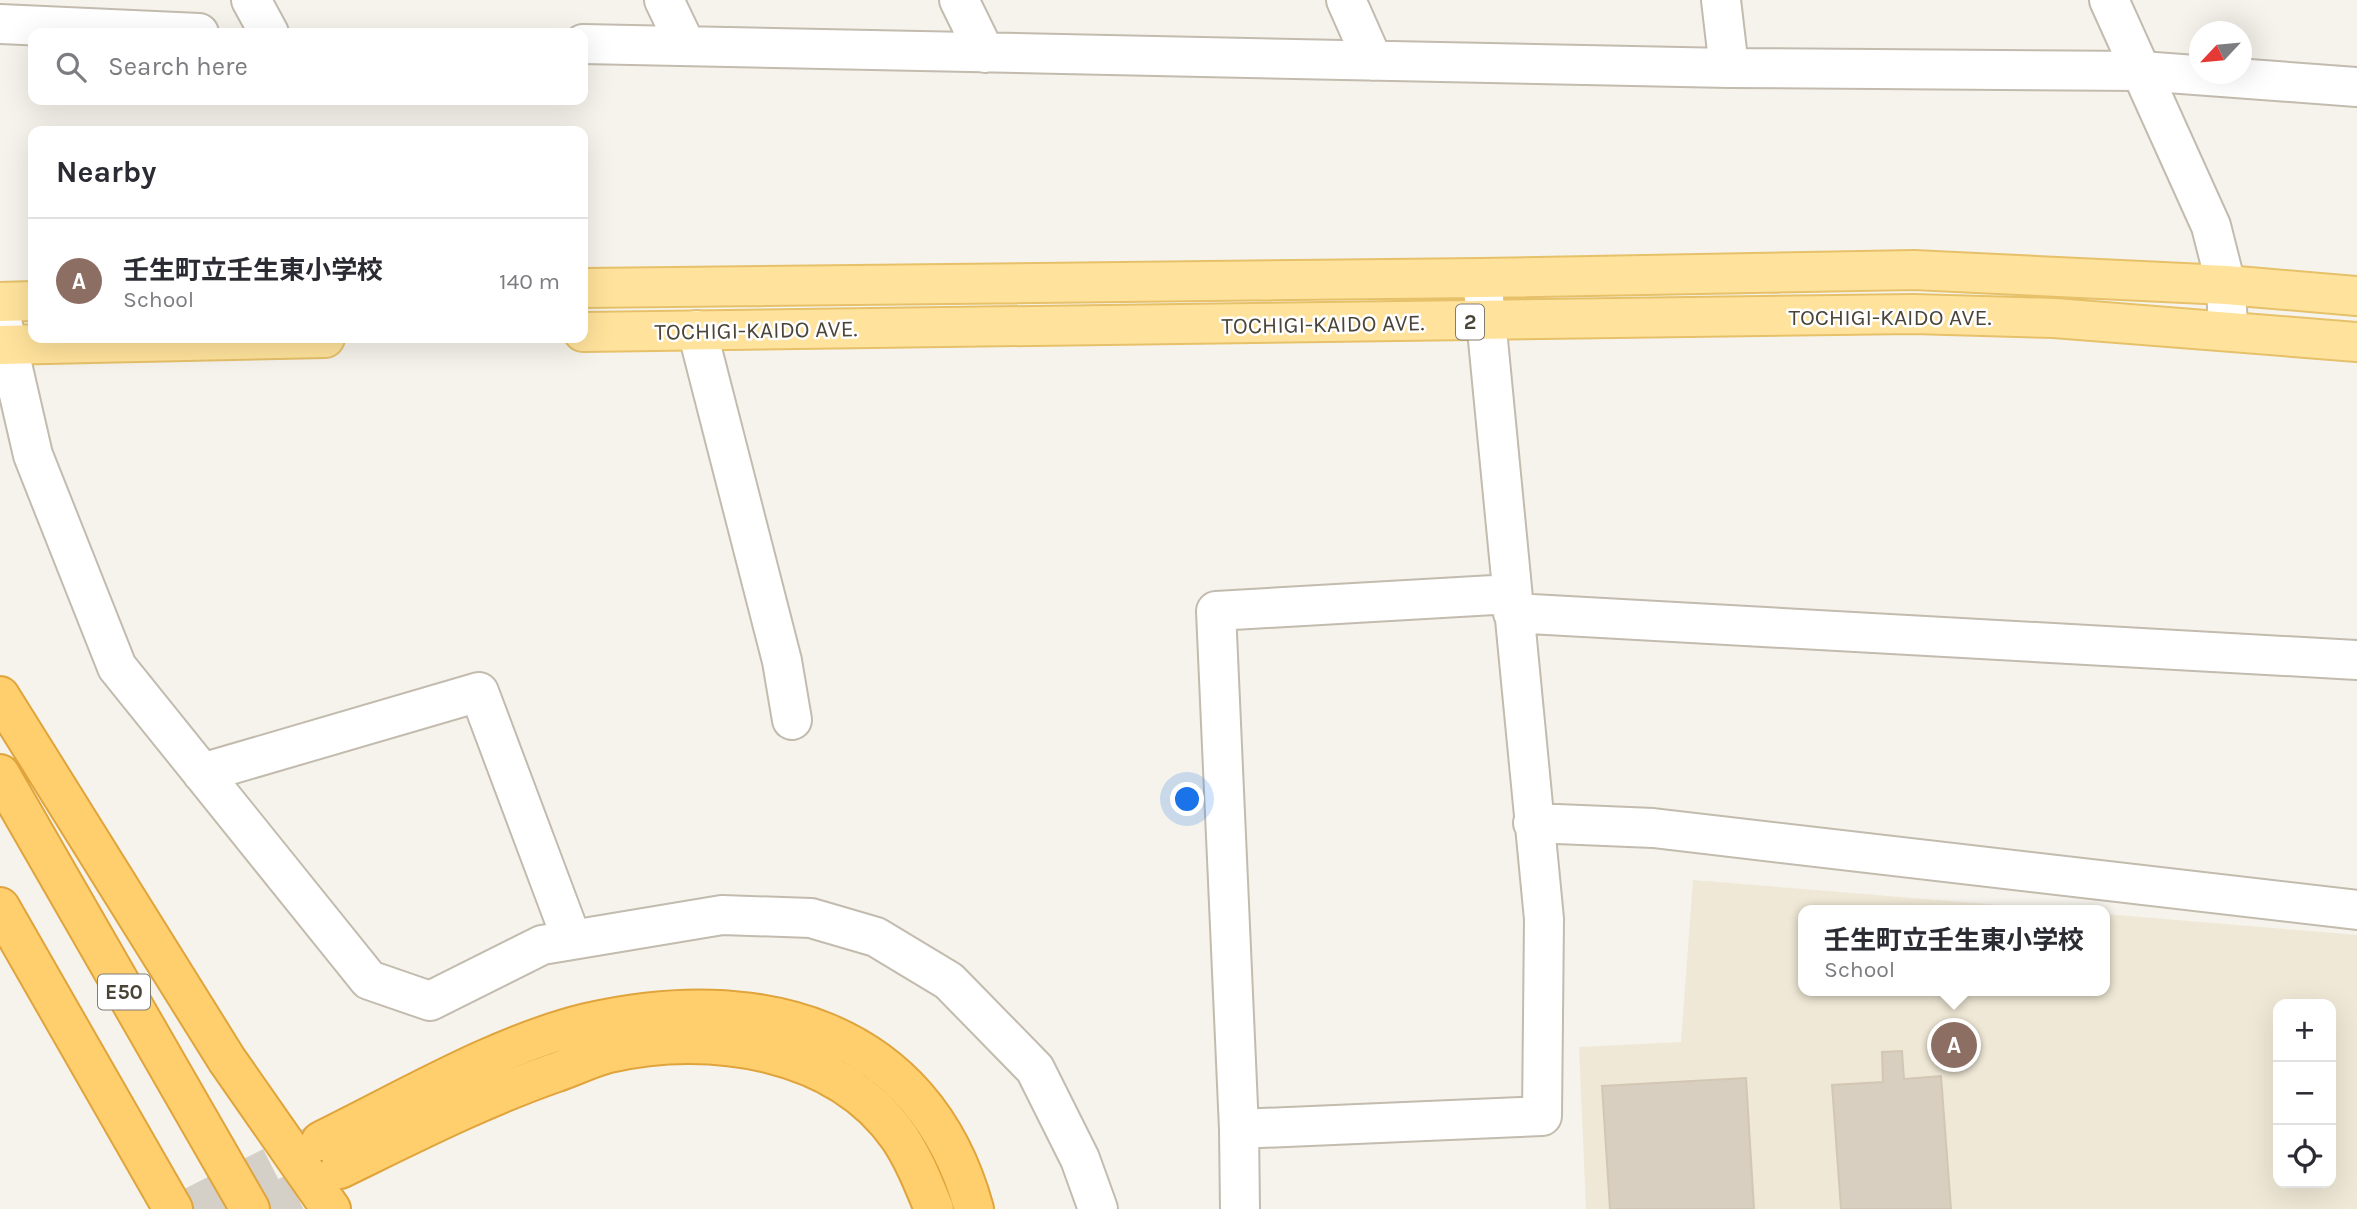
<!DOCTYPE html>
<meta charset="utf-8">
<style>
:root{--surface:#fff;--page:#f7f7f7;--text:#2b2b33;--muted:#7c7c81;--line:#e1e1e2;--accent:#2563eb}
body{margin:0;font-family:Karla,"Noto Sans JP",sans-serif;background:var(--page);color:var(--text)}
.controls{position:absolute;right:21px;bottom:21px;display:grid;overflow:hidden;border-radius:14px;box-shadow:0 7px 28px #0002}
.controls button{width:63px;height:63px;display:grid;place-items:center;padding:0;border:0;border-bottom:2px solid var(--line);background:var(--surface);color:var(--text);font:35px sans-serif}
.compass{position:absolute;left:2189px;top:21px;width:63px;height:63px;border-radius:50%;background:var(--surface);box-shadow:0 7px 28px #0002;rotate:244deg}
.you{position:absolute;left:1188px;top:800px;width:24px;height:24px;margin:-18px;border:5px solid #fff;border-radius:50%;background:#1a73e8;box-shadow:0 0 0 10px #1a73e833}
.badge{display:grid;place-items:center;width:46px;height:46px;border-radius:50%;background:var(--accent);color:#fff;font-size:23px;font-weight:700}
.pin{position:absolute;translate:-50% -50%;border:4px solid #fff;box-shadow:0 2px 7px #0006}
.popup{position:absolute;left:1798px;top:905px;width:312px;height:91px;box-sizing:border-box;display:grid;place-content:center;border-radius:14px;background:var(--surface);filter:drop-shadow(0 2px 5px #0005);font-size:23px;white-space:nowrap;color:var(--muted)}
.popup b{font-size:26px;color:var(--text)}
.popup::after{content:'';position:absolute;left:50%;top:100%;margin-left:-14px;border:14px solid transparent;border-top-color:var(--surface)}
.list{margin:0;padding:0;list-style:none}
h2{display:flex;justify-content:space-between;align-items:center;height:91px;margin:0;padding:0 28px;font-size:30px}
h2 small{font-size:23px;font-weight:400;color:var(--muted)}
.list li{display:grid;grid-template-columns:46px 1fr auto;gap:21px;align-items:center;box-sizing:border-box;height:126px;padding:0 28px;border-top:2px solid var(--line)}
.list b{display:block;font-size:26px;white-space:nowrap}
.list p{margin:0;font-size:23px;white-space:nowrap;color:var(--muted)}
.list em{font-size:23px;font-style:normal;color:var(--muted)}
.icon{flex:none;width:38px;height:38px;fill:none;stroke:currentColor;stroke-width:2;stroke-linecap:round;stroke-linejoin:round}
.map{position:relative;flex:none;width:2357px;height:1209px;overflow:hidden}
.search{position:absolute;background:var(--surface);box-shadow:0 7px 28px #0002;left:28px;top:28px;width:560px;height:77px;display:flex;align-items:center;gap:18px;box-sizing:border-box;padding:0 24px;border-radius:14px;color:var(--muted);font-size:26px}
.panel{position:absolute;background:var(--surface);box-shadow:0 7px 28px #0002;left:28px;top:126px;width:560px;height:217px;border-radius:14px}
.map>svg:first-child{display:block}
</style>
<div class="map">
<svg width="2357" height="1209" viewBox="0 0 2357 1209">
<rect width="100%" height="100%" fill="#f6f3ec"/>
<path fill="#efe8d6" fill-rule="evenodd" d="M1693 880 2060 910H1804V991H2104L2105 914 2357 935V1209H1586L1579 1047 1681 1042ZM2278 1004H2331V1183H2278Z"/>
<path fill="#d8cfc1" stroke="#d3c7b4" stroke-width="2" d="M1902 1051 1904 1079 1941 1076 1951 1209H1841L1832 1085 1883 1082 1882 1052Z
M1746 1078 1754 1209H1610L1602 1086Z"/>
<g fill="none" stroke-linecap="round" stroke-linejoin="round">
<path stroke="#d4d0c8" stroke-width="38" stroke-dasharray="38 19" stroke-linecap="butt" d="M187 1209 321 1141
M261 1209 340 1169"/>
<defs>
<path id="minor" d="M251 0 269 33
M664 0 686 46
M959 0 985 53
M1346 0 1373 61
M1721 0 1729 68
M0 24 199 33
M583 44 1729 68 2141 71 2357 87
M0 312 33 455 117 667 369 980 430 1001 542 945 722 915 811 918 876 937 949 981 1035 1069 1080 1159 1098 1209
M697 330 782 661 792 720
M1513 613 2357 660
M202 773 479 692 572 940
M1533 823 1653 828 2357 910
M1239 1129 1216 611 1511 594
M1240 1209 1239 1129 1542 1116 1544 919 1482 278"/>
<path id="tertiary" d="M2109 0 2211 226 2226 285 2228 330"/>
<path id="primary" d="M583 288 1482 278 1914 270 2226 285 2357 296
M0 302 33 301
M583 332 1913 314 2054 318 2357 342
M0 345 325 338"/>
<path id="motorway" d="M0 696 227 1060 331 1209
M0 774 250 1209
M0 907 173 1209
M321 1141C403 1101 499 1044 587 1023 757 984 923 1025 974 1209
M340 1169C410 1135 480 1099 554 1073 572 1067 590 1058 609 1053 708 1030 837 1048 899 1137 914 1159 924 1185 934 1209"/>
</defs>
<use href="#minor" stroke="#c2bbae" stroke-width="42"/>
<use href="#tertiary" stroke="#c2bbae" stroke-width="42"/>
<use href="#primary" stroke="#e6c16a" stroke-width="42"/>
<use href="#motorway" stroke="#e0a43c" stroke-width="42"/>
<use href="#minor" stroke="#fff" stroke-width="38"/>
<use href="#tertiary" stroke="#fff" stroke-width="38"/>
<use href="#primary" stroke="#ffe39c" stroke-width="38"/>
<use href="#motorway" stroke="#ffcf6e" stroke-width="38"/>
</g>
<g text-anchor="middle" stroke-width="5" stroke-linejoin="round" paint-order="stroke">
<g fill="#fff" stroke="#817c74" stroke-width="2">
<rect x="1456" y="304.5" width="28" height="35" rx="5"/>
<rect x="98" y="974.5" width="52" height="35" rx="5"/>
</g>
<g font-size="21" font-weight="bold" fill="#4b4439">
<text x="1470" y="329">2</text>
<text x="124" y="999">E50</text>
</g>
<g font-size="23" fill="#4b4439" stroke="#fff">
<text x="1890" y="325">TOCHIGI-KAIDO AVE.</text>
<text transform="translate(1323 324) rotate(-1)" y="8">TOCHIGI-KAIDO AVE.</text>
<text transform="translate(756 330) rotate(-1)" y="8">TOCHIGI-KAIDO AVE.</text>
</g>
</g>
</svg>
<div class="controls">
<button>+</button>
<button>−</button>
<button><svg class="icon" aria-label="locate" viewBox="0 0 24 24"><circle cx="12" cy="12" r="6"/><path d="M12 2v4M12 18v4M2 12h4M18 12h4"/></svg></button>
</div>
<svg class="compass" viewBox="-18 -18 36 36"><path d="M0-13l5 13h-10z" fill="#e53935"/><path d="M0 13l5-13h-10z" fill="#7c7c81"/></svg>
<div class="you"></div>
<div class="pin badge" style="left:1954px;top:1045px;background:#8d6e63">A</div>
<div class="popup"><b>壬生町立壬生東小学校</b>School</div>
<div class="search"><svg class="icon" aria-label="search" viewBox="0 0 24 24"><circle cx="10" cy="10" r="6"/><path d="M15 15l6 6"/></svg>Search here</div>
<section class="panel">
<h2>Nearby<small></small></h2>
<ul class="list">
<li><span class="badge" style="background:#8d6e63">A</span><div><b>壬生町立壬生東小学校</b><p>School</p></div><em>140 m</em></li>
</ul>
</section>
</div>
